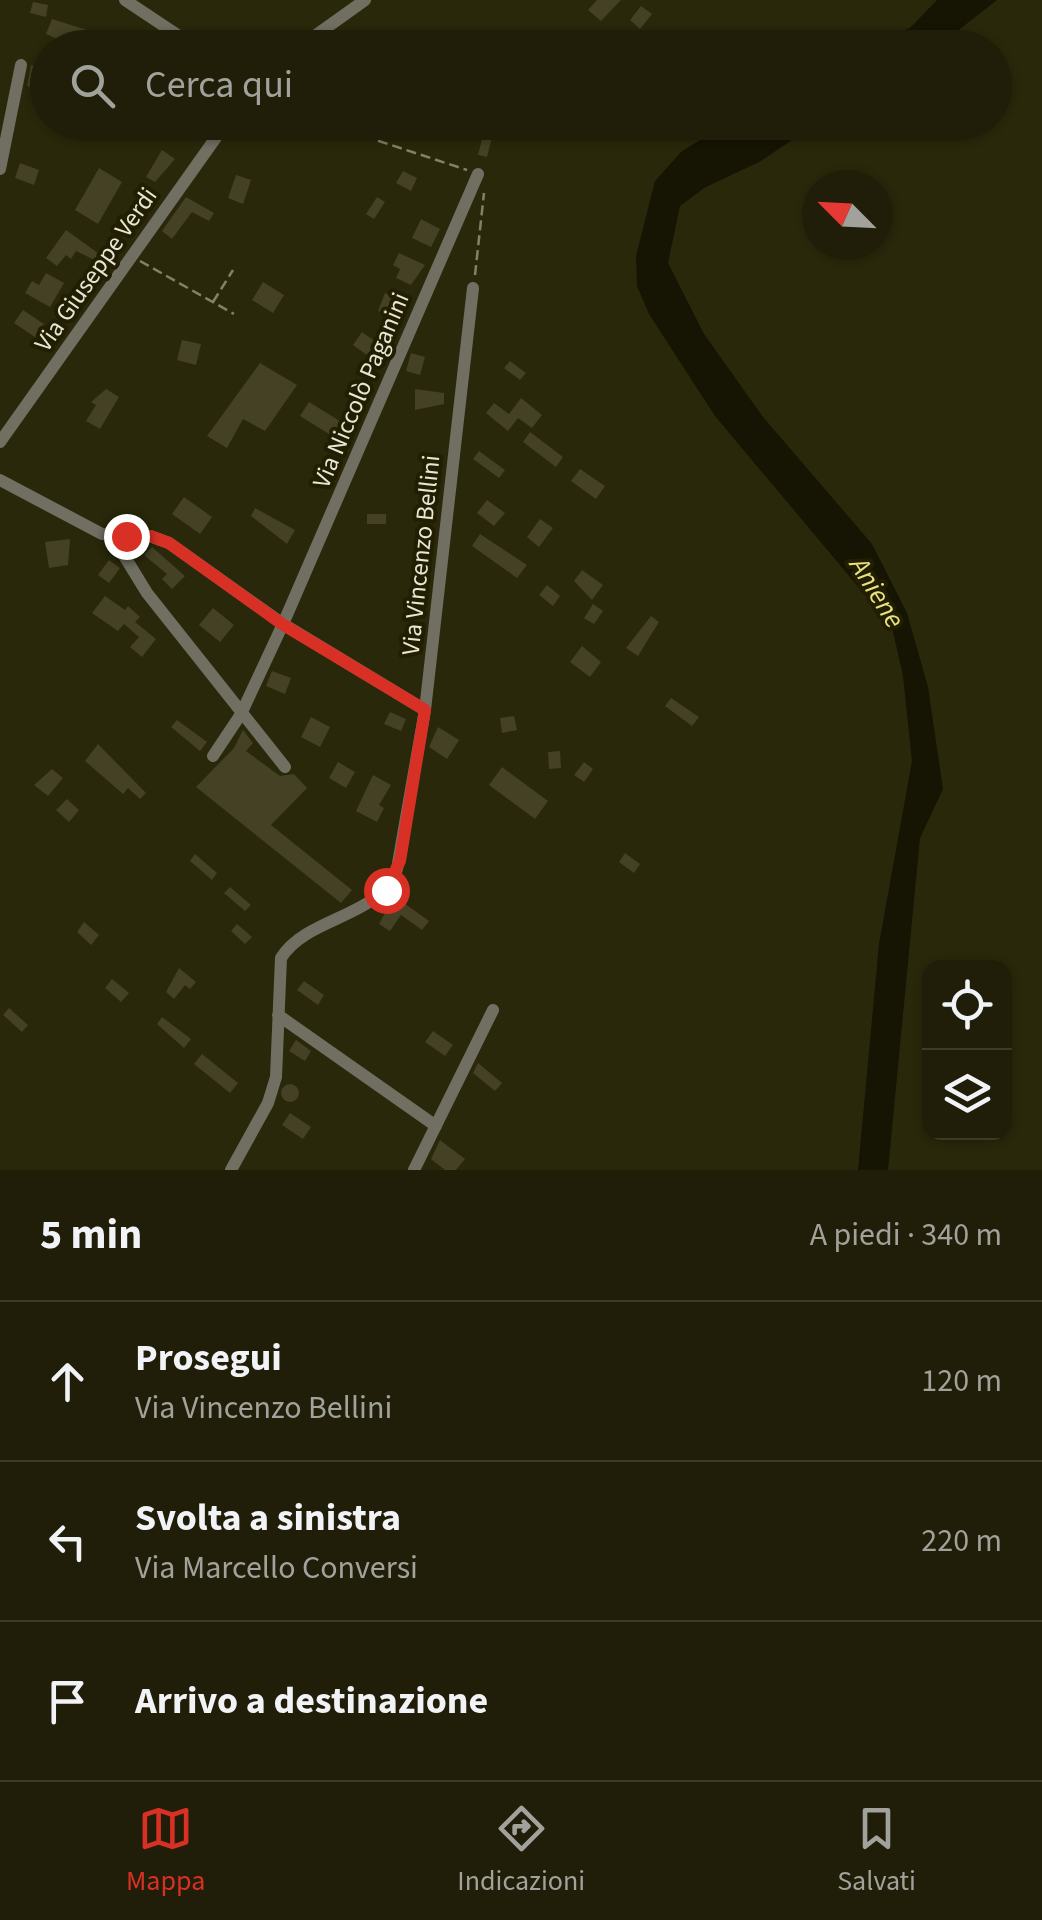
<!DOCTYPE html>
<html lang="it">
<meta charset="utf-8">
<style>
:root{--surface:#201e08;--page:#282712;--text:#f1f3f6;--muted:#a2a29c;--line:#3d3c29;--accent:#d93025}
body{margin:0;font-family:"Source Sans 3",sans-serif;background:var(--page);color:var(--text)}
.controls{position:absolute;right:30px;bottom:30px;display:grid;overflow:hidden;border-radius:20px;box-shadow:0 2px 8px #0004}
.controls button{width:90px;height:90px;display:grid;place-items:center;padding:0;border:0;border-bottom:2px solid var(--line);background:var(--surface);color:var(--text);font:50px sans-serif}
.compass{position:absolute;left:802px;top:170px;width:90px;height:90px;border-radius:50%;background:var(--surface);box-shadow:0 2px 8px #0004;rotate:294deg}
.stop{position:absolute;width:30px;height:30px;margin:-22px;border:8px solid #d93025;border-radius:50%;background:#fff}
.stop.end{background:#d93025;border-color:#fff;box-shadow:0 2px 10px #0008}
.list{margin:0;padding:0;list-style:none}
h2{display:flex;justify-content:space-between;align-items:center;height:130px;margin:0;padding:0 40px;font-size:42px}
h2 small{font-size:32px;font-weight:400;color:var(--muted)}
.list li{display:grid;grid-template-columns:65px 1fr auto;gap:30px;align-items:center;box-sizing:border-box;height:160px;padding:0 40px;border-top:2px solid var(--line)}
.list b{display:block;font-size:38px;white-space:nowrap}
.list p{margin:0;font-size:32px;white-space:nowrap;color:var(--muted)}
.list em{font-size:32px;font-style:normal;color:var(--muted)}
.icon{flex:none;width:55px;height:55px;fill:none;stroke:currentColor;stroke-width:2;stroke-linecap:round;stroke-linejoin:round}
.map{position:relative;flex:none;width:1042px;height:1170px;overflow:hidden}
.search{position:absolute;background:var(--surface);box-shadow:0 2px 8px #0004;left:30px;right:30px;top:30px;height:110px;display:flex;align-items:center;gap:25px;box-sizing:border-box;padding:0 35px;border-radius:55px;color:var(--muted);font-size:38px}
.sheet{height:610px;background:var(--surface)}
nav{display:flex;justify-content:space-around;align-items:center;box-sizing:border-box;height:140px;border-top:2px solid var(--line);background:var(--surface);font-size:28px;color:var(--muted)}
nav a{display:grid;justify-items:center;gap:5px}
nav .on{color:var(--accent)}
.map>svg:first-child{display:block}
</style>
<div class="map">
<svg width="1042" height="1170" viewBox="0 0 1042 1170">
<rect width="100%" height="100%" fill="#2a280a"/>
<path fill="#161402" d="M937 0H997L937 47H856L910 28Z
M729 123H817L761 161 704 188 680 206 668 263 704 334 763 417 872 544 907 613 928 687 943 789 920 838 888 1170H858L879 944 912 761 903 676 892 627 715 416 649 314 637 286 636 256 655 181 682 151Z"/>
<path fill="#444124" d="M597 0H621L601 21 588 10Z
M33 2 48 5 46 17 30 13Z
M641 6 652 14 640 29 630 20Z
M52 19 90 31 119 48H78L46 34Z
M31 65 48 69V92L27 86Z
M484 131 493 133 487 157 478 155Z
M162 150 175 159 155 182 146 177Z
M20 163 39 170 34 185 15 178Z
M99 168 122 182 98 224 75 210Z
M403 171 417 178 411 191 396 183Z
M236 175 251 180 243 204 228 198Z
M186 197 214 213 209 221 192 212 172 239 162 231Z
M377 197 385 202 374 219 366 214Z
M421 219 440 229 431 247 412 238Z
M66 230 102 256 105 251 118 258 111 268 76 251 71 259 66 255 57 266 46 258Z
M399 253 425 265 411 285 396 278 400 269 393 265Z
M46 273 64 283 50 307 25 293 32 281 39 285Z
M263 282 284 295 273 313 252 300Z
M385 293 407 301 400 320 378 311Z
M23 310 44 324 35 337 14 323Z
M362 332 376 342 367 355 353 345Z
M182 340 201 344 196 365 177 360Z
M411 353 425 357 420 375 406 371Z
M510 361 526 373 520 380 504 368Z
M260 363 297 385 265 431 243 419 227 448 207 436Z
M106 389 119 397 100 429 86 421 96 405 91 402Z
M415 389 444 393V404L415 410Z
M521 398 542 415 532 428 518 418 508 431 486 413 494 403 509 414Z
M309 402 343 423 334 437 300 416Z
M530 432 563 457 556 467 523 442Z
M479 451 505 470 499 478 473 459Z
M580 469 605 486 596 499 571 481Z
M184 497 212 517 200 534 172 514Z
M487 500 505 513 494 526 477 513Z
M255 508 295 530 287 544 251 516Z
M367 514H386V524H367Z
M540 519 553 528 539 547 527 537Z
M480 534 527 565 517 578 472 546Z
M70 539 68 565 49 568 45 542Z
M152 547 185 576 172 589 162 579 167 574 144 555Z
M109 560 120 568 109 583 98 575Z
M582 570 603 585 592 600 574 581Z
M547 585 560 596 553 606 539 595Z
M105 596 125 610 128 606 140 617 135 622 156 639 142 657 130 647 139 637 124 624 118 631 92 613Z
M593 604 603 611 594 624 584 618Z
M213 608 234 625 220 642 199 625Z
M651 616 659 622 638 656 626 648Z
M582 646 601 662 590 677 570 662Z
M272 671 291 678 285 694 266 686Z
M671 698 699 717 692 726 665 706Z
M390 712 406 719 401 731 384 724Z
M514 716 517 730 502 733 500 718Z
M311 717 330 727 320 747 301 737Z
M177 720 207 742 200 751 171 727Z
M438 727 459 740 447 759 429 747Z
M243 730 253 743 246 751 280 776 294 774 307 788 271 825 352 890 341 903 196 787 234 748Z
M98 744 146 793 140 799 128 788 123 794 85 761Z
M560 751 561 768 549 769 548 752Z
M338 762 355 772 346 788 329 778Z
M584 762 593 769 584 782 574 775Z
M502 767 548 801 535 819 489 785Z
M52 769 63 778 48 796 34 785Z
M373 775 391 785 379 805 384 808 377 822 356 811Z
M67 799 79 810 69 822 56 810Z
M625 853 640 864 634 873 619 862Z
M195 854 217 873 212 880 190 861Z
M230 887 251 905 245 911 224 893Z
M398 889 408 895 404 903 429 921 422 930 401 915 390 931 379 924Z
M84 922 99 935 91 945 77 932Z
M237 924 252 937 245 944 231 931Z
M179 968 196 982 190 989 185 985 174 999 166 992Z
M112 979 129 993 121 1002 105 988Z
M304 981 324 995 318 1005 297 990Z
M9 1008 28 1025 22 1032 3 1015Z
M162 1017 191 1039 184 1048 157 1024Z
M433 1031 453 1045 445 1056 425 1042Z
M296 1040 311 1051 305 1061 289 1051Z
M202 1054 238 1083 230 1093 194 1064Z
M478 1063 502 1083 495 1091 473 1073Z
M281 1093a9 9 0 1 1 18 0a9 9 0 1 1-18 0Z
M290 1113 311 1127 303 1139 282 1125Z
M440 1140 465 1159 456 1170H445L431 1159Z"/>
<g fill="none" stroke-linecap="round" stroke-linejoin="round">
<path stroke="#838169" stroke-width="2.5" stroke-dasharray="10 5" stroke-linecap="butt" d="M321 122 467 170
M140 261 234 314
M475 275 484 193
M213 302 233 270"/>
<path stroke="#706f62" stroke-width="12" d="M125 0 197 48
M298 48 365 0
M0 169 21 65
M0 442 227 122
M0 480 102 534 150 536 169 543 283 624 425 710
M112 536 147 593 285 767
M213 756 241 714 283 624 478 174
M278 1015 436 1126
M231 1170 268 1103 276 1077 281 958C307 916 380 918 397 869L425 710 473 288
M414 1170 493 1010"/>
</g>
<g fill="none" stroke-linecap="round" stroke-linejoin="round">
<path stroke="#d93025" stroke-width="12" d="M126 536H150L169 543 282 624 425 710 400 861 386 890"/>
</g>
<g text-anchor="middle" stroke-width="8" stroke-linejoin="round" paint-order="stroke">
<g font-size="25" fill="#e8e7d6" stroke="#211e02">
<text transform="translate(95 269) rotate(-55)" y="9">Via Giuseppe Verdi</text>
<text transform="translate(360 390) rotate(-67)" y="9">Via Niccolò Paganini</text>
<text transform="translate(420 555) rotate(-84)" y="9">Via Vincenzo Bellini</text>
</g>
<g font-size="28" font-style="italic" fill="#eae280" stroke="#211e02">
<text transform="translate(878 592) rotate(58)" y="10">Aniene</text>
</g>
</g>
</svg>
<div class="controls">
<button><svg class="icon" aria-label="locate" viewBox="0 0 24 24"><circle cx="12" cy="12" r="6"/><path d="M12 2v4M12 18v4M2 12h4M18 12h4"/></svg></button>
<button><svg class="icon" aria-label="layers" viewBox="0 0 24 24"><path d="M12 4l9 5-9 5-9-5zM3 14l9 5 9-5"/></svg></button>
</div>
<svg class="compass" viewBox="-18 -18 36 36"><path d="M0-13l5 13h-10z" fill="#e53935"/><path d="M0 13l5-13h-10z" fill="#a2a29c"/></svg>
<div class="stop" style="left:386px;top:890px"></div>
<div class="stop end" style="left:126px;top:536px"></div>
<div class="search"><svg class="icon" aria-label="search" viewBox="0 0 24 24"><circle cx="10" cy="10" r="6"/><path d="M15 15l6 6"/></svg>Cerca qui</div>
</div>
<section class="sheet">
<h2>5 min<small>A piedi · 340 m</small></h2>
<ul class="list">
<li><svg class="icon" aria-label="ahead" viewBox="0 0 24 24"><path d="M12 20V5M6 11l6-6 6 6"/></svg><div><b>Prosegui</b><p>Via Vincenzo Bellini</p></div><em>120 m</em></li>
<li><svg class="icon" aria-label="left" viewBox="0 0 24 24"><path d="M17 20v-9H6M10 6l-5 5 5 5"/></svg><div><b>Svolta a sinistra</b><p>Via Marcello Conversi</p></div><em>220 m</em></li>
<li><svg class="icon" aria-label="arrive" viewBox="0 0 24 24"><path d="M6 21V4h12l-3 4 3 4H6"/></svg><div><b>Arrivo a destinazione</b></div></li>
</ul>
</section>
<nav>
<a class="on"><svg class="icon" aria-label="map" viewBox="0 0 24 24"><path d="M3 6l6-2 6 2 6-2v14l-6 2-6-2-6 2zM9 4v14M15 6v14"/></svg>Mappa</a>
<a><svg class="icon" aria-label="directions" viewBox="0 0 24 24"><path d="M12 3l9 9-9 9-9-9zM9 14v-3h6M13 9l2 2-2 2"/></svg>Indicazioni</a>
<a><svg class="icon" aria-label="saved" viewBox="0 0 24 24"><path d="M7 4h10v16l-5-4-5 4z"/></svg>Salvati</a>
</nav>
